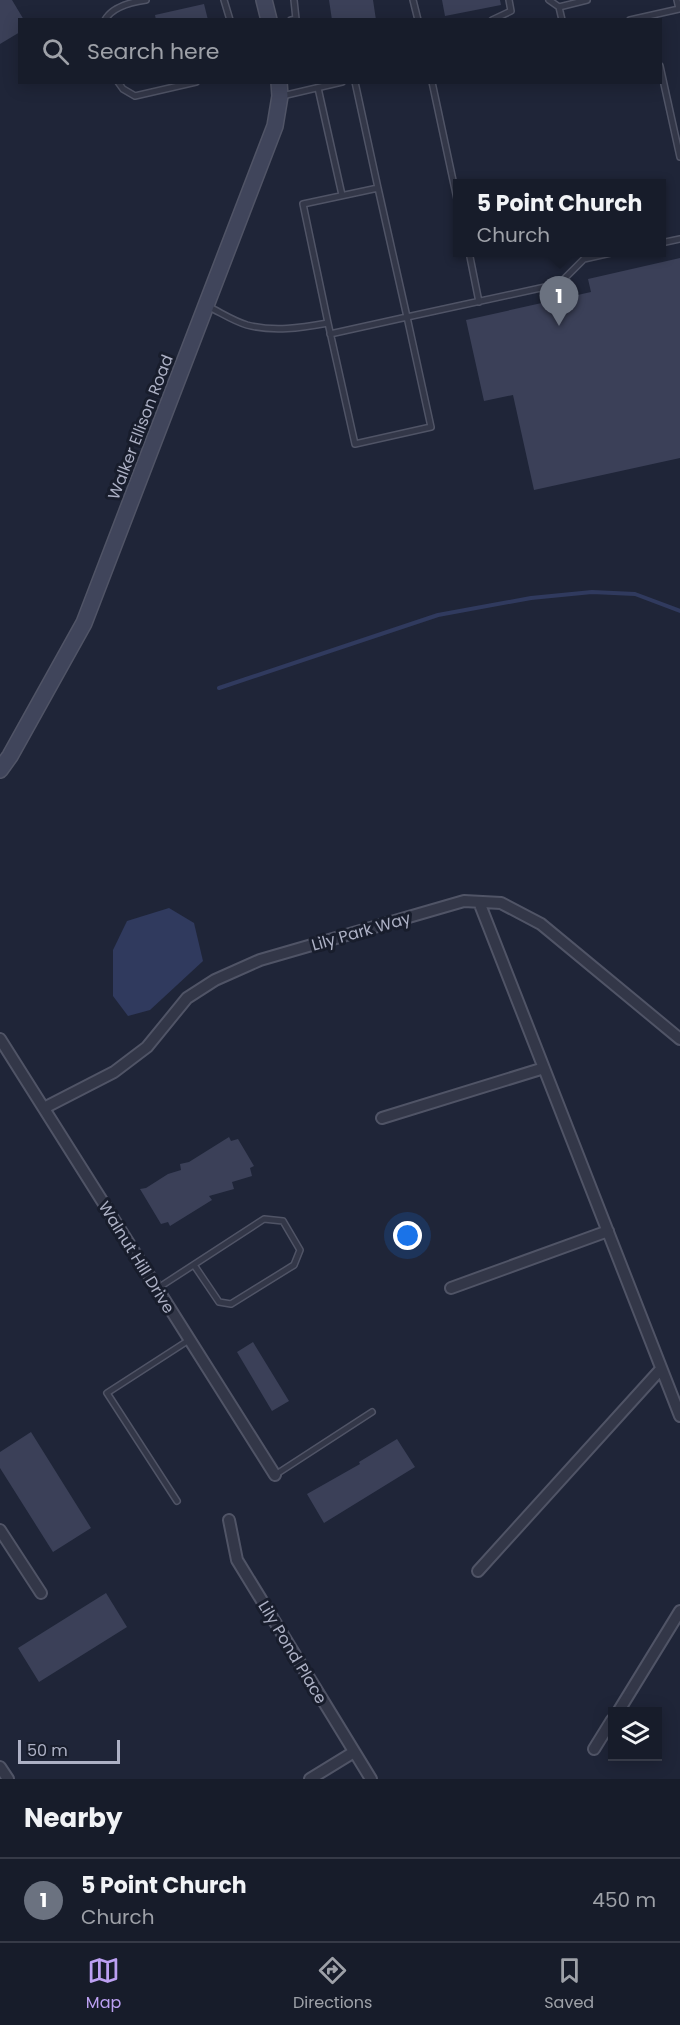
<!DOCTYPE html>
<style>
:root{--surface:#171c2a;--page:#202532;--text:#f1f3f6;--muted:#9ea1a8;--line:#363a47;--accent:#bca0f2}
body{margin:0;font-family:Poppins,sans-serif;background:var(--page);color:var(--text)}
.controls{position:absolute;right:18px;bottom:18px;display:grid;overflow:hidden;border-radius:0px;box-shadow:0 3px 15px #0003}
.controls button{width:54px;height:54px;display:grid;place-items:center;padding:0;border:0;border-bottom:2px solid var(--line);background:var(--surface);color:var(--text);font:30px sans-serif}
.scale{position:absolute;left:18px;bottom:15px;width:102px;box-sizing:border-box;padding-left:6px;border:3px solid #adb1c5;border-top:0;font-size:16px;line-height:21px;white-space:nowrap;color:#adb1c5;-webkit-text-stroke:4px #181d2c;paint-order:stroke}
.you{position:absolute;left:408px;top:1236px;width:21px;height:21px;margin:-15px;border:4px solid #fff;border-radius:50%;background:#1a73e8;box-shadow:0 0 0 9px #1a73e833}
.badge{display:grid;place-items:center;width:39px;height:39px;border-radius:50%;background:var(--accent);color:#fff;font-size:20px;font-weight:700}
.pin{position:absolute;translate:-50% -50px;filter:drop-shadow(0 2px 3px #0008)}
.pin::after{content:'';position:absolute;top:32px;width:21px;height:18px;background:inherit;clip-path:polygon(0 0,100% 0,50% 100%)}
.popup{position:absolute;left:453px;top:179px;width:213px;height:78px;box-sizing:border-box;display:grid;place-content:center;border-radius:0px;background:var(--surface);filter:drop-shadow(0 2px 4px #0005);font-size:20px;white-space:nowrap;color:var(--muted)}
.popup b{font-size:22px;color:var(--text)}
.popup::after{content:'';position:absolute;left:50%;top:100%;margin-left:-12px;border:12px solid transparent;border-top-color:var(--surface)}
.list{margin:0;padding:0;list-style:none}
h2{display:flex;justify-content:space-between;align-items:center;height:78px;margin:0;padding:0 24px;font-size:26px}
h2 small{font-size:20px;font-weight:400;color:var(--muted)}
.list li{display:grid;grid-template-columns:39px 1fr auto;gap:18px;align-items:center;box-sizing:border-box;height:84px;padding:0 24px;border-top:2px solid var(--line)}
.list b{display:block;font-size:22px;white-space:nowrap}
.list p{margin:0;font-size:20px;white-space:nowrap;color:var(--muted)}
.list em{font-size:20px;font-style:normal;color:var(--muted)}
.icon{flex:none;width:33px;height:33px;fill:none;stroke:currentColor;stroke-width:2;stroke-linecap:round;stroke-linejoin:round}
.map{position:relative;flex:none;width:680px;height:1779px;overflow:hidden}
.search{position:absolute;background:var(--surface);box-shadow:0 3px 15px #0003;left:18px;right:18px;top:18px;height:66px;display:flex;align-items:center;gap:15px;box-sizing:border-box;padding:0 21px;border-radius:0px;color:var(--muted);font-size:22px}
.sheet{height:162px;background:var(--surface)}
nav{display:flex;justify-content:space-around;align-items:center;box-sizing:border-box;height:84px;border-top:2px solid var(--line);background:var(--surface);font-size:16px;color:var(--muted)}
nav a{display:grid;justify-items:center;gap:3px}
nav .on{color:var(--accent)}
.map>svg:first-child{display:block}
</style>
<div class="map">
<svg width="680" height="1779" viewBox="0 0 680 1779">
<rect width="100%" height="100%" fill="#1f2538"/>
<path fill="#303a5e" d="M169 908 194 923 203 961 150 1010 128 1016 113 996V950L127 921Z"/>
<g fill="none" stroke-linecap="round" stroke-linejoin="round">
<path stroke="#303a5e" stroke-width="4" d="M219 688 438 615 531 598 592 592 635 594 680 611"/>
</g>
<path fill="#3b4058" d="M0 0H12L24 20H20V32L0 44Z
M329 0H373L376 20H332Z
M442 0H500L501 5 445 16Z
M204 4 208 20H156L155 15Z
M680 258V458L534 490 513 395 484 401 466 320 591 292 588 279Z
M229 1137 231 1141 238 1139 254 1166 250 1168 252 1176 232 1182 234 1189 209 1196 212 1200 170 1226 168 1222 161 1224 140 1189 146 1188 168 1174 181 1170 180 1164 189 1162Z
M253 1342 289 1401 272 1411 237 1352Z
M31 1432 91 1528 53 1552 0 1468V1452Z
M397 1439 415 1467 324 1523 307 1494 360 1464 359 1462Z
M106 1593 127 1627 39 1682 18 1648Z"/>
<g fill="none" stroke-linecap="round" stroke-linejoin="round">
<defs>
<path id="lane" d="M224 0 230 20
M413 0 418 20
M549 0 559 7 562 20
M559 7 587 0
M105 20C112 7 132 2 146 0
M291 20 296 19 294 0
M492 20 511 11 509 0
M630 20 679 9 677 0
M660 66 680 157
M118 82 123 89 135 96 196 82
M432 82 457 199
M318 88 342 195
M282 96 342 82
M378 188 407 317 559 284 584 259 615 252
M661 243 680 239
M469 252 479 302
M207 306C220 312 233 321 247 325 274 332 300 328 328 323L303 204 378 188 355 82
M328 323 355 444 431 427 407 317 330 334
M158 1288 264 1219 283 1221 300 1250 294 1265 231 1304 219 1302 194 1265
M275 1475 372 1412
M177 1501 107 1393 189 1340"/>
<path id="street" d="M479 902 680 1416
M0 1039 275 1475
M44 1108 114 1072 147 1047 187 998 215 980 260 960 464 901 501 903 541 924 680 1039
M382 1118 544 1068
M451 1288 608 1231
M229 1520 237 1560 371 1779
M0 1530 41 1593
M478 1571 661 1369
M618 1712 680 1611
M594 1749 612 1720
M0 1767 8 1779
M310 1779 354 1752"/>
<path id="secondary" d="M264 0 269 20
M0 770 10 756 84 623 275 126 280 96 279 82"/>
</defs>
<use href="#lane" stroke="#505466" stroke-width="8"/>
<use href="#street" stroke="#505466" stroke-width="14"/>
<use href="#secondary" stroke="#505466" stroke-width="18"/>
<use href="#lane" stroke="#333748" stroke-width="5"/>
<use href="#street" stroke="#333748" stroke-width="10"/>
<use href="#secondary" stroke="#40455b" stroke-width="15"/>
</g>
<g text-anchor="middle" stroke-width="6" stroke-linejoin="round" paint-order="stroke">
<g font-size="16" fill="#adb1c5" stroke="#181d2c">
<text transform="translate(140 427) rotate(-69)" y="6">Walker Ellison Road</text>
<text transform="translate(361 931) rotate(-16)" y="6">Lily Park Way</text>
<text transform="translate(137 1257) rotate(58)" y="6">Walnut Hill Drive</text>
<text transform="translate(293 1652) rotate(59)" y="6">Lily Pond Place</text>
</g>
</g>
</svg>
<div class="controls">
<button><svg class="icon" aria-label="layers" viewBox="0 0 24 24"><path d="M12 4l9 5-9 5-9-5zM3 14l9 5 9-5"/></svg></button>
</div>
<div class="scale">50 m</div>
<div class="you"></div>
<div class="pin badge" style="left:559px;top:326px;background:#6b7280">1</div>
<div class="popup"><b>5 Point Church</b>Church</div>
<div class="search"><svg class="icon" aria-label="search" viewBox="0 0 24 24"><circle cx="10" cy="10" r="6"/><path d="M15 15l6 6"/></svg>Search here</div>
</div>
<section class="sheet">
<h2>Nearby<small></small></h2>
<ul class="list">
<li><span class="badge" style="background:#6b7280">1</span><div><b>5 Point Church</b><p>Church</p></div><em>450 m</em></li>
</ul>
</section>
<nav>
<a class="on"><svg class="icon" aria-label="map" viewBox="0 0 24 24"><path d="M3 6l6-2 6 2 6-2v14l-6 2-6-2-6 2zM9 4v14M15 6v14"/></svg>Map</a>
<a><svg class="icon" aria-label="directions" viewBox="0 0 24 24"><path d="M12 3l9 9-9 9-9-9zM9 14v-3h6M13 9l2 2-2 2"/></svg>Directions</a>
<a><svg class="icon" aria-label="saved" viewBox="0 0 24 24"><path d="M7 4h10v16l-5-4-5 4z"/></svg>Saved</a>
</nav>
